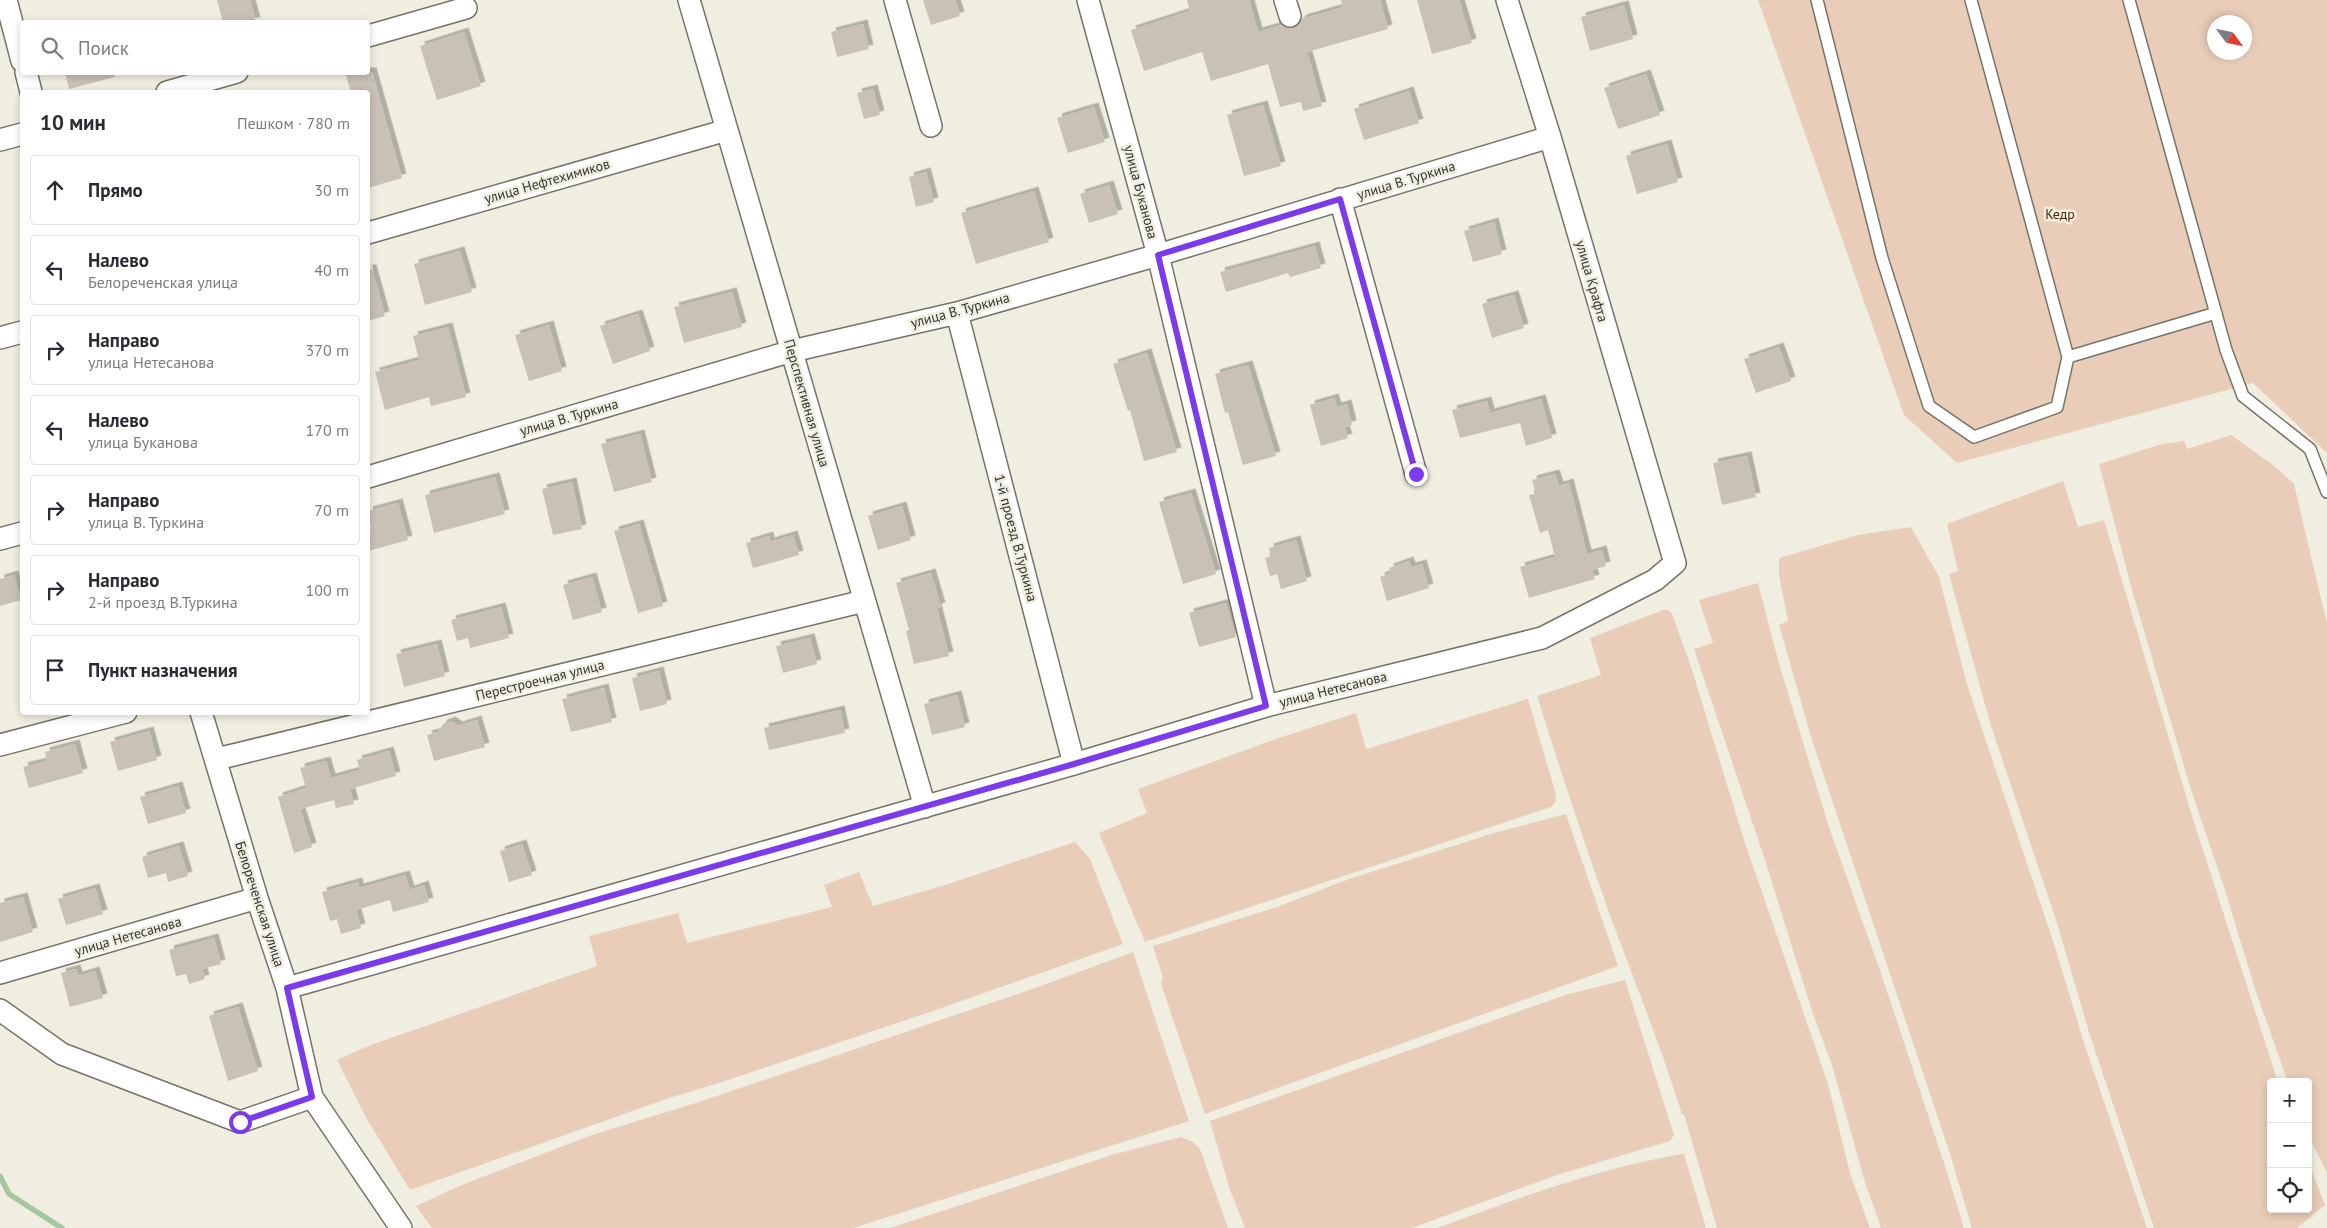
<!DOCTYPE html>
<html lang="ru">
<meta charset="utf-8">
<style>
:root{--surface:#fff;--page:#f2f2f3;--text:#2b2b33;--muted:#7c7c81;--line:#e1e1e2}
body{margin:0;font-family:"PT Sans",sans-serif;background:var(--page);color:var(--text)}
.controls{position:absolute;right:15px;bottom:15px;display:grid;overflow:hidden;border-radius:5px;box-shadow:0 2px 8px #0003}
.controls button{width:45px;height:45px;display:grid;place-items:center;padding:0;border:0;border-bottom:1px solid var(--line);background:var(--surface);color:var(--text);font:25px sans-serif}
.compass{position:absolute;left:2207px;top:15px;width:45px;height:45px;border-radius:50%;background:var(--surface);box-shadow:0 2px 8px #0003;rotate:123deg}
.stop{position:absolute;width:15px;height:15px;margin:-11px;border:4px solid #7c3aed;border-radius:50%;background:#fff}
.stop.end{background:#7c3aed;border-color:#fff;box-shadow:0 1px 5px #0008}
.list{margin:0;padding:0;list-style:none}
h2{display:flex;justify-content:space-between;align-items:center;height:65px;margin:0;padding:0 20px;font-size:21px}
h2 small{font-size:16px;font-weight:400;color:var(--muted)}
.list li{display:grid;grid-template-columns:32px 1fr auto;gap:15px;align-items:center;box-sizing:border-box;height:70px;margin:0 10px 10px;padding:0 10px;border:1px solid var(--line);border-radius:5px}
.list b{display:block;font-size:19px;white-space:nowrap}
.list p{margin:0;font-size:16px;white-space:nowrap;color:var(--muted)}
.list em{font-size:16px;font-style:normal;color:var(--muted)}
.icon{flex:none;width:28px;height:28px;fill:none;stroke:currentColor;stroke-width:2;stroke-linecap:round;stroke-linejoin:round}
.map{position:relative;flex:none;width:2327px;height:1228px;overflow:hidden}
.search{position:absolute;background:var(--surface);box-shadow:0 2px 8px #0003;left:20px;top:20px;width:350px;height:55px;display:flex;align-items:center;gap:12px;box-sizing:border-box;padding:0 18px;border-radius:5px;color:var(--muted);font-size:19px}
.panel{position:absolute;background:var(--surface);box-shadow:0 2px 8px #0003;left:20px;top:90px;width:350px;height:625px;border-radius:5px}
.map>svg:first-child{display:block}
</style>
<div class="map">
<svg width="2327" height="1228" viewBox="0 0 2327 1228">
<defs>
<filter id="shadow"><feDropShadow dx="4.5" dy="-4.5" stdDeviation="0" flood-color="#0004"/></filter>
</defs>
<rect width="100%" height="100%" fill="#f0eee0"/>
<path fill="#e9cdb9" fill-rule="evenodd" d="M1758 0H2327V453L2253 383 1957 463 1904 415ZM2214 22H2244V52H2214Z
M2231 435 2273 465 2294 484 2327 624V1173L2308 1135V1082H2288L2255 989 2224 887 2191 790 2132 590 2099 464 2162 444 2184 441 2187 449Z
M2063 481 2078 527 2104 520 2192 816 2278 1082H2271V1209H2308V1161L2325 1205 2297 1228H2154L2089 1032 2057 923 1991 726 1949 574 1958 571 1947 524Z
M1911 527 1939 577 1967 684 2055 947 2084 1043 2147 1228H1972L1950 1154 1812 740 1779 625 1788 621 1779 575V558L1858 535Z
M1758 583 1778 660 1828 824 1885 985 1945 1166 1964 1228H1881L1864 1179 1832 1065 1812 1011 1765 860 1694 649 1713 643 1699 600Z
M1663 610H1668L1672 614 1692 670 1744 840 1828 1084 1850 1173 1870 1228H1717L1684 1114H1682C1661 1046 1634 981 1610 915 1584 843 1560 769 1537 696L1601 675 1590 638Z
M1528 699 1555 791 1556 801 1551 807 1145 942 1099 833 1147 813 1138 789 1279 738 1356 713 1366 749Z
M1566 814 1618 966 1205 1114 1161 984 1163 978 1153 946 1277 907 1346 880 1494 833Z
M1075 842 1090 859 1123 944 927 1013 725 1081 666 1099 410 1190 368 1121 337 1060 368 1046 597 966 589 936 678 913 687 943 832 907 824 885 859 872 873 906 945 885Z
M1133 952 1189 1121 853 1228H432L416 1206 464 1184 592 1135 702 1101 1038 987Z
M1625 980 1674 1135 1670 1141 1557 1175 1412 1228H1245L1230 1190 1210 1121 1565 995Z
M1181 1137 1193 1142 1200 1149 1228 1228H890L1115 1154Z
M1682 1154H1684L1706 1228H1437C1516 1199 1598 1168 1682 1154Z"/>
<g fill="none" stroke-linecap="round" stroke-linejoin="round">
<path stroke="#a6c6a0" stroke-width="5.5" d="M0 1176 9 1194 62 1228"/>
</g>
<path fill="#c9c1b6" filter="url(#shadow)" d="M217 0H250L256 22H223Z
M923 0H955L960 16 931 25Z
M1187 0H1249L1258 32 1281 25 1288 28H1294L1302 19 1343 7 1341 0H1380L1388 29 1307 52 1322 106 1303 111 1301 102 1280 107 1268 64 1211 81 1202 52 1144 71 1131 30 1190 11Z
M1417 0H1459L1472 43 1432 54Z
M1624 5 1633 39 1590 51 1581 17Z
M863 24 869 49 837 57 831 32Z
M464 32 481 86 437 100 420 46Z
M65 72H114L115 77 69 89Z
M345 72H372L402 178 368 188V92H351Z
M1646 74 1660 115 1618 129 1604 88Z
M873 89 880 115 864 119 857 93Z
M1409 91 1419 123 1364 140 1354 109Z
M1263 105 1281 166 1244 176 1227 115Z
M1094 107 1105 142 1068 153 1057 118Z
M1667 144 1678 182 1637 194 1626 156Z
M926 172 934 202 916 207 909 177Z
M1109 185 1118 214 1089 223 1080 194Z
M1034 191 1049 242 976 264 961 213Z
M1494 222 1502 254 1473 262 1464 231Z
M1315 246 1321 268 1290 277 1288 273 1226 292 1220 272Z
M460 251 472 292 425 305 414 264Z
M368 269H372L385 316 368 321Z
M732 292 742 327 684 343 674 307Z
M1514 295 1524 328 1492 338 1482 304Z
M638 314 650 351 613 364 600 326Z
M549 325 562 371 529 381 515 335Z
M448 327 466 397 431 406 429 397 385 410 375 372 419 360 413 336Z
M1779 347 1791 381 1756 393 1744 359Z
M1147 353 1177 452 1144 461 1130 410 1128 411 1113 364Z
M1248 365 1276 456 1243 465 1228 412 1225 413 1215 374Z
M1334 398 1337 407 1347 404 1352 425 1344 427 1348 438 1321 446 1310 405Z
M1541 399 1552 438 1526 446 1520 423 1460 438 1452 410 1487 401 1490 413Z
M640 434 652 482 614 492 601 444Z
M1747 456 1756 497 1722 505 1713 463Z
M1555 474 1559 486 1569 483 1587 554 1602 550 1606 566 1592 570 1595 579 1529 598 1520 567 1555 557 1548 530 1540 533 1529 495 1536 494 1532 480Z
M495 477 505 514 434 533 425 495Z
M572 482 582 529 553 535 542 489Z
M1191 493 1216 574 1183 584 1159 502Z
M398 503 408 540 368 551V530L371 529 368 511Z
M902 506 911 540 878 550 868 516Z
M639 524 663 606 638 613 614 531Z
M793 535 799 555 753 568 746 543 769 536 770 542Z
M1296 540 1307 581 1281 589 1277 574 1270 576 1265 558 1271 556 1269 548Z
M1409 561 1411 567 1422 564 1429 588 1387 601 1380 577 1391 573 1389 568Z
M931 573 941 607 937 608 949 656 914 664 906 631 909 630 896 583Z
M14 575 21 600 0 606V579Z
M592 577 602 612 573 620 563 585Z
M1226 603 1236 637 1199 647 1189 613Z
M501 607 509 638 470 648 468 638 457 641 451 620Z
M810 638 817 664 783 673 776 646Z
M437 644 445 676 404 687 396 654Z
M659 671 667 704 640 711 632 678Z
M604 688 612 722 571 732 562 699Z
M957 695 965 727 932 735 924 704Z
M840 710 845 733 769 750 764 728Z
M477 720 485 747 434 761 427 735 438 732 443 724 451 721 458 726Z
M149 731 157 760 118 771 110 742Z
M75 744 83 773 29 788 23 767 47 761 45 752Z
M389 751 396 776 350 789 354 804 336 808 334 800 300 809 312 847 294 853 278 797 306 788 300 768 326 761 331 778 360 770 357 760Z
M178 786 186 813 148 824 140 797Z
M522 844 532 875 509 882 500 851Z
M179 846 188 876 168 882 166 873 148 878 142 857Z
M405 875 410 890 424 885 429 902 393 912 390 900 356 910 361 928 341 934 337 919 330 921 322 892 358 882 359 888Z
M95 888 103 914 66 925 58 899Z
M23 897 33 932 0 942V903Z
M214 938 221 964 202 969 205 979 189 984 186 974 176 976 169 950Z
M76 969 78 976 95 971 103 998 70 1007 61 973Z
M238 1007 258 1071 228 1081 209 1016Z"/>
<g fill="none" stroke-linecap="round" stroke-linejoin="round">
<defs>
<path id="lane" d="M1817 0 1882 258 1929 406 1974 437 2057 407 2068 357 2216 313
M1971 0 2068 357
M2129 0 2226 350 2243 396 2310 449 2327 492"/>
<path id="street" d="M6 0 22 61
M689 0 925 807
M895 0 931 126
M1088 0 1158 255 1266 706
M1285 0 1290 16
M368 36 466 8
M26 72 31 92
M167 92 237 72
M0 140 22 134
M1340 199 1416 474
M368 233 727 130
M957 313 1074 764
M0 338 22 332
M368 477 792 351 957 313 1158 255 1550 137
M0 539 22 533
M201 712 257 898 287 988 312 1097 401 1228
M0 745 126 712
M217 759 864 601
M0 973 257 898
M287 988 1074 764 1266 706 1542 638 1655 580 1675 563 1550 137 1507 0
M0 1010 62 1054 240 1122 312 1097"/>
</defs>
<use href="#lane" stroke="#767468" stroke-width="14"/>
<use href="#street" stroke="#767468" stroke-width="24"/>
<use href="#lane" stroke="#fff" stroke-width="11"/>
<use href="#street" stroke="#fff" stroke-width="21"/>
</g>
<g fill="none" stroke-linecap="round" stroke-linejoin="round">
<path stroke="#7c3aed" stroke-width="6" d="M240 1122 312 1097 287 988 1074 764 1266 706 1158 255 1340 199 1416 474"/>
</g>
<g text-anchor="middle" stroke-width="5" stroke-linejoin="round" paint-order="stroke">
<g font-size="14" fill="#35342f" stroke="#f0eee0">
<text transform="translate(1406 180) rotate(-17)" y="5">улица В. Туркина</text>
<text transform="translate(547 181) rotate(-16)" y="5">улица Нефтехимиков</text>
<text transform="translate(1141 192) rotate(75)" y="5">улица Буканова</text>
<text transform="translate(1592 281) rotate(74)" y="5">улица Крафта</text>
<text transform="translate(960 310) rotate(-15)" y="5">улица В. Туркина</text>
<text transform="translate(807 403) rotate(74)" y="5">Перспективная улица</text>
<text transform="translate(569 417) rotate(-16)" y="5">улица В. Туркина</text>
<text transform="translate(1016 538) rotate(75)" y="5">1-й проезд В.Туркина</text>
<text transform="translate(540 680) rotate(-14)" y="5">Перестроечная улица</text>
<text transform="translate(1333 689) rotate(-14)" y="5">улица Нетесанова</text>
<text transform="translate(260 904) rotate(72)" y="5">Белореченская улица</text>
<text transform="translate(128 936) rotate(-16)" y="5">улица Нетесанова</text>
</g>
<g font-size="14" fill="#4f2804" stroke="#f0eee0">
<text x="2060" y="219">Кедр</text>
</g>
</g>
</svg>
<div class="controls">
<button>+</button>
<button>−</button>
<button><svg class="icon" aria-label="locate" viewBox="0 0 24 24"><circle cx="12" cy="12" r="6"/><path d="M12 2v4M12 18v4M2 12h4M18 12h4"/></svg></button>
</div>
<svg class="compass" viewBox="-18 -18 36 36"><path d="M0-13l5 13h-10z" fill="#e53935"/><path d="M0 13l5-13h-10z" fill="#7c7c81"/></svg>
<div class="stop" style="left:240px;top:1122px"></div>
<div class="stop end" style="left:1416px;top:474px"></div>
<div class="search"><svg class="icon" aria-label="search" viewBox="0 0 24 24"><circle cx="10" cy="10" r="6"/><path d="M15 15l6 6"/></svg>Поиск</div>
<section class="panel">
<h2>10 мин<small>Пешком · 780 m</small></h2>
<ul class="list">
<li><svg class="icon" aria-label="ahead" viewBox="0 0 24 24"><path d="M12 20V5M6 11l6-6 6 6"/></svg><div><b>Прямо</b></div><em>30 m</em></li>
<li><svg class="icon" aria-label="left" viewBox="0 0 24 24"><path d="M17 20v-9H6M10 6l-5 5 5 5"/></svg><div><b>Налево</b><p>Белореченская улица</p></div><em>40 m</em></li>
<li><svg class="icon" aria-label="right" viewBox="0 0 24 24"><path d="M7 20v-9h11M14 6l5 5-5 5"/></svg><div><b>Направо</b><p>улица Нетесанова</p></div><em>370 m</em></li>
<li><svg class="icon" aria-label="left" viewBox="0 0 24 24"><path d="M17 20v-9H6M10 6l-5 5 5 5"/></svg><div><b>Налево</b><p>улица Буканова</p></div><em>170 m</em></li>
<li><svg class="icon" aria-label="right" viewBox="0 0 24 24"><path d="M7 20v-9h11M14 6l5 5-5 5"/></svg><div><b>Направо</b><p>улица В. Туркина</p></div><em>70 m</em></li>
<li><svg class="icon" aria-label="right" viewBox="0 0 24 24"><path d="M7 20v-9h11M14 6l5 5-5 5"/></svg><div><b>Направо</b><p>2-й проезд В.Туркина</p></div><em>100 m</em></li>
<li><svg class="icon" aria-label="arrive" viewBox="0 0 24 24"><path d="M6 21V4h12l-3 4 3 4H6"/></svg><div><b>Пункт назначения</b></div></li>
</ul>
</section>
</div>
